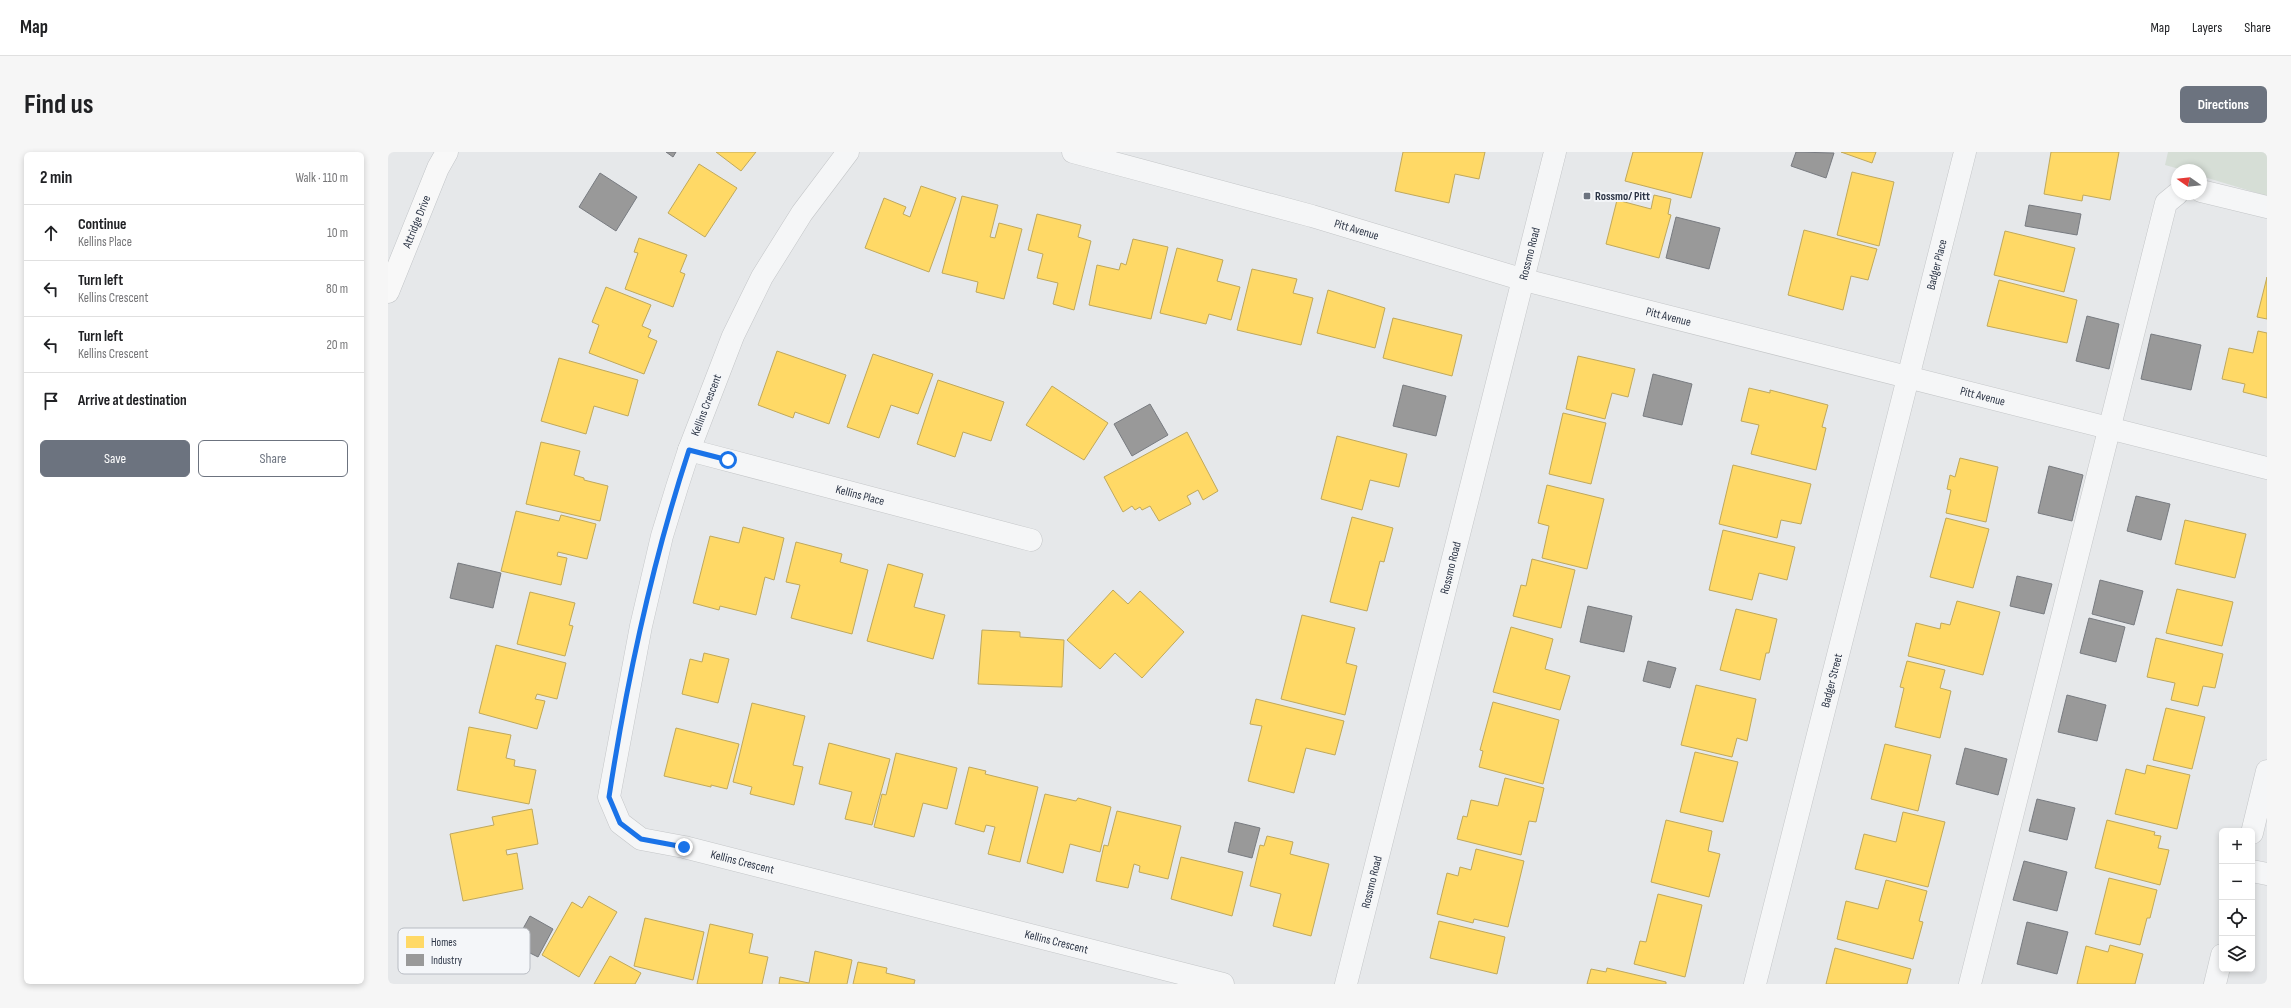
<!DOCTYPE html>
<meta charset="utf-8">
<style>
:root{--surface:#fff;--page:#f6f6f6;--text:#202124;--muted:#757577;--line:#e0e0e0;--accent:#6c737f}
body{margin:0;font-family:"Sofia Sans Condensed",sans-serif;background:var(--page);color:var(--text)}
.controls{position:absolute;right:12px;bottom:12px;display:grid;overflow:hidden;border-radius:6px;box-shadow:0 2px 6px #0003}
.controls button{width:36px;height:36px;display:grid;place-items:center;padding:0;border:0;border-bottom:1px solid var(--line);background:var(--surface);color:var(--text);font:20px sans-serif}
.compass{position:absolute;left:1783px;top:12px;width:36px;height:36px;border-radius:50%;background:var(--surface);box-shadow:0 2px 6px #0003;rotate:284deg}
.stop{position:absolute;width:12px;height:12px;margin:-9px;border:3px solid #1a73e8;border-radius:50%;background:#fff}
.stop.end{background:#1a73e8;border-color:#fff;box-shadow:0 1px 4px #0008}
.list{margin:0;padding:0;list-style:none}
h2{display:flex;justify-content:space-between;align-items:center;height:52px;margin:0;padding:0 16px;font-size:17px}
h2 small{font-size:13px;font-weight:400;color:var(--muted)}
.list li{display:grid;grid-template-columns:26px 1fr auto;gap:12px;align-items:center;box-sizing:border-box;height:56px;padding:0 16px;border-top:1px solid var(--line)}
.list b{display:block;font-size:15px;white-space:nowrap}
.list p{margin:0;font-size:13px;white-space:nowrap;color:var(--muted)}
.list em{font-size:13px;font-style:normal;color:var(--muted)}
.actions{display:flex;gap:8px;padding:12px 16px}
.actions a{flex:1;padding:9px 0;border:1px solid var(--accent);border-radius:6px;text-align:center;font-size:14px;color:var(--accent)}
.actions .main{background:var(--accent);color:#fff}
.icon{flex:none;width:22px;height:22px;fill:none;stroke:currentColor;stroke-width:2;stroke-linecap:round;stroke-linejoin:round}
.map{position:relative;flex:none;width:1879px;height:832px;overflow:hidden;border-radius:6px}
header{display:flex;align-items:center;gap:24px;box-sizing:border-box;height:56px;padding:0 20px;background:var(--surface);border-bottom:1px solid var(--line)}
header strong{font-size:19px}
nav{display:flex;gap:22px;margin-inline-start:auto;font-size:14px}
.intro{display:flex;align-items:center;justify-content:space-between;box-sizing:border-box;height:96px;padding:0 24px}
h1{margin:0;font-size:28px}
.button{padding:10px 18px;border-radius:6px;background:var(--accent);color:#fff;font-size:14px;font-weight:700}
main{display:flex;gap:24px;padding:0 24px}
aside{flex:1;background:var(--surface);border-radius:6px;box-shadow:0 2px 6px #0003}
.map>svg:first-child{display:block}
</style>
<header>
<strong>Map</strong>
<nav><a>Map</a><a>Layers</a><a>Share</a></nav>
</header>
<div class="intro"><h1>Find us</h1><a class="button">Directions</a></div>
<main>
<aside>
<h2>2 min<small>Walk · 110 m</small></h2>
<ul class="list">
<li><svg class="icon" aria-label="ahead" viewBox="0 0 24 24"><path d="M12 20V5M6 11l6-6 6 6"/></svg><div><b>Continue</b><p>Kellins Place</p></div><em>10 m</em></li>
<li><svg class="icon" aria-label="left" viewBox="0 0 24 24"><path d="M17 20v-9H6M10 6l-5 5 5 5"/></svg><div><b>Turn left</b><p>Kellins Crescent</p></div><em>80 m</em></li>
<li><svg class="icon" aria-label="left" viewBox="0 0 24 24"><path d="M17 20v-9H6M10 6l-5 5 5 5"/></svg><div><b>Turn left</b><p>Kellins Crescent</p></div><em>20 m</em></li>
<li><svg class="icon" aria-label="arrive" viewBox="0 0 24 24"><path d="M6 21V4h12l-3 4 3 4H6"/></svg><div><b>Arrive at destination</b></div></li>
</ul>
<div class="actions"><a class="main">Save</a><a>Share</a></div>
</aside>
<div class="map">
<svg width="1879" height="832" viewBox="0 0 1879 832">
<rect width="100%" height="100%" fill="#e6e8ea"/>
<path fill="#d6ded6" d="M1780 0H1879V44L1813 24V18H1795L1777 13Z"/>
<path fill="#ffd966" stroke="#bfa85c" d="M328 0H368L353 19Z
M1015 0H1097L1091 27 1067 22 1061 51 1007 39Z
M1245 0H1315L1303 46 1237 29Z
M1453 0H1488L1484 11Z
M1663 0H1731L1722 48 1695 43 1694 49 1656 42Z
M311 12 349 36 317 85 280 61Z
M1464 20 1506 30 1491 94 1449 83Z
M533 34 568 46 541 120 477 96 496 46 518 55 515 62 522 65Z
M1266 43 1283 47 1280 62 1283 63 1271 106 1218 92 1229 48 1263 57Z
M574 44 610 53 602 85 607 86 611 71 634 77 616 147 588 140 590 130 554 121Z
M649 62 693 73 690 85 703 89 686 158 665 152 670 131 649 126 655 102 640 98Z
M1416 78 1489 97 1480 128 1463 124 1455 158 1400 143Z
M1617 79 1687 96 1676 140 1606 123Z
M251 86 299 103 292 120 297 122 285 155 237 137 250 101 246 100Z
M745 87 780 95 763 167 701 153 709 113 731 118 733 111 738 113Z
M789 96 835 108 829 129 852 135 843 168 821 162 818 172 772 161Z
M864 117 909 127 905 141 925 146 913 193 849 178Z
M1879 125V167L1869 165Z
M1611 128 1689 148 1679 191 1599 174Z
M218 135 263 153 254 174 263 178 260 185 269 189 256 222 201 201 211 173 204 170Z
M940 138 997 156 987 196 929 181Z
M1005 166 1074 183 1064 224 995 206Z
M1870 179 1879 181V246L1855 240 1857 232 1834 227 1841 196 1865 201Z
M389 199 458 223 441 272 407 260 405 266 370 253Z
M485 202 545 222 530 262 503 253 491 286 459 275Z
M1190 204 1247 217 1240 245 1224 241 1217 267 1178 257Z
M171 206 250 228 240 264 206 254 198 282 153 269Z
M550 228 616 250 603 289 575 280 567 305 529 292Z
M664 234 720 271 696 308 638 273Z
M1361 236 1382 241V238L1440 253 1434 275 1438 276 1428 318 1363 302 1371 273 1353 269Z
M1175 261 1218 271 1203 332 1161 322Z
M799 280 830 339 815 348 810 338 799 344 803 352 771 369 762 354 754 358 752 355 747 358 744 354 735 360 716 325Z
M949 284 1019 302 1011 335 982 328 974 358 933 347Z
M153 290 192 299 186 323 196 326V328L220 334 212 369 138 352Z
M1572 306 1610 315 1598 370 1558 361 1563 338 1559 337 1562 323 1567 325Z
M1345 313 1423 332 1413 372 1393 368 1389 386 1331 372Z
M1159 333 1216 347 1199 417 1154 406 1161 374 1150 371Z
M128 359 171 369 173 363 208 372 199 407 170 400 169 404 179 406 173 433 113 419Z
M964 365 1005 376 996 410 992 409 979 459 942 450Z
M1558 366 1601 377 1585 436 1542 425Z
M1797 368 1858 382 1847 426 1787 412Z
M355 375 396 386 386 428 377 425 368 463 332 454 331 458 305 451 322 384 351 391Z
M1335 378 1407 395 1399 428 1371 421 1364 448 1321 438Z
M408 390 454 402 452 410 480 418 464 482 403 466 412 433 398 430Z
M1144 407 1187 418 1173 476 1125 464 1133 433 1138 434Z
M500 412 535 422 526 455 557 463 545 507 479 489Z
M1789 437 1845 450 1834 494 1778 481Z
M725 438 740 452 752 439 796 480 754 526 727 501 712 517 679 488Z
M142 440 187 451 181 473 185 474 177 504 129 492Z
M1569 449 1612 460 1595 523 1520 504 1528 471 1552 477 1553 471 1562 473Z
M1348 457 1389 467 1381 501H1378L1372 528 1332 518Z
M914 463 967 476 958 511 969 514 957 563 893 547Z
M1123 475 1165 487 1157 517 1182 524 1172 558 1105 540Z
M594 478 632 480V485L676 488 674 535 590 532Z
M1768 486 1835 502 1827 536 1815 534 1810 554 1783 548 1787 531 1759 525Z
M108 493 178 511 169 547 149 542 147 547 157 549 149 577 91 561Z
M316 501 341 507 330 551 294 542 302 507 314 510Z
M1519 509 1557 518 1552 536 1563 539 1552 586 1507 575 1516 536 1512 535Z
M1308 533 1368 547 1359 589 1349 586 1344 605 1293 593Z
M868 547 956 569 947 603 918 596 906 641 860 629 874 574 862 572Z
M1105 550 1171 568 1155 632 1091 615 1095 599 1092 598Z
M364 551 417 564 405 613 415 615 406 653 362 642 364 635 345 630Z
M1778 556 1817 565 1804 617 1765 608Z
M81 575 123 583 118 606 127 608 126 614 148 618 141 652 69 638Z
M288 576 351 592 339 637 323 633V635L276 624Z
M441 591 502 607 484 673 457 667 464 640 431 632Z
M1497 592 1543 603 1530 659 1483 647Z
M1307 600 1350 610 1335 670 1292 660Z
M508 601 569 616 559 657 535 651 526 685 486 675 494 642 498 643Z
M1759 613 1802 623 1789 677 1727 662 1738 617 1757 622Z
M581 615 598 619 597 622 650 635 632 710 600 702 607 675 598 673 596 680 567 672Z
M1117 626 1156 636 1148 670 1141 669 1133 703 1069 687 1075 664 1079 665 1083 648 1110 654Z
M657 642 688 649 690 646 723 655 712 700 682 692 675 721 639 711Z
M144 657 150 692 118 698 119 703 129 701 135 737 75 749 62 682 106 673 104 665Z
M729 659 793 674 780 727 751 720 752 714 746 712 740 736 708 729 716 693 720 694Z
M1515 660 1557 670 1540 735 1467 717 1476 682 1508 690Z
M1278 668 1324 679 1320 699 1332 702 1321 745 1263 730Z
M1719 668 1767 680 1766 683 1773 684 1770 696 1781 698 1772 733 1707 716Z
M879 684 905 690 902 702 941 712 923 784 885 774 893 742 862 734 872 693 876 694Z
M1088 697 1136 709 1120 775 1086 767 1085 771 1049 762 1059 721 1070 724 1072 715 1083 718Z
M793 705 855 720 844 764 783 747Z
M1721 726 1769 738 1762 766H1759L1752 793 1707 782Z
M1498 728 1539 739 1531 769 1535 770 1525 807 1449 787 1458 749 1490 757Z
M1270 742 1314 753 1297 825 1246 812 1252 789 1258 790Z
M201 744 229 760 191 825 154 803 184 750 194 756Z
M257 766 316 780 305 828 246 814Z
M1051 769 1117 785 1109 822 1042 806Z
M322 772 365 782 361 801 380 805 374 832H309Z
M1722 793 1755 802 1747 832H1689L1698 794 1720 800Z
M1447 796 1523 817 1519 832H1438Z
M427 799 464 808 459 832H391L392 825 421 831Z
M222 804 253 821 247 832H206Z
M470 810 499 816 498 821 527 828 526 832H465Z
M1219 816 1278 830V832H1199L1203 817 1218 820Z"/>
<path fill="#999" stroke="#787b80" d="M278 0H288L285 5Z
M1408 0 1446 1 1438 26 1403 14Z
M212 21 249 45 228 79 191 55Z
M1641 53 1693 62 1689 83 1637 74Z
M1288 65 1332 76 1321 117 1278 106Z
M1699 164 1731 172 1721 217 1688 209Z
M1763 182 1813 193 1803 238 1753 227Z
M1265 222 1304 232 1294 273 1255 264Z
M1015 233 1058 244 1048 284 1005 274Z
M762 252 780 283 744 304 726 272Z
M1661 314 1695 323 1684 369 1650 361Z
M1748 344 1782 352 1773 388 1739 379Z
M70 411 113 421 105 456 62 446Z
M1629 424 1664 432 1656 462 1622 454Z
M1712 428 1755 439 1746 473 1704 462Z
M1200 454 1244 464 1236 500 1192 490Z
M1701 466 1737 475 1728 510 1692 501Z
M1260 509 1288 516 1282 536 1255 529Z
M1679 543 1718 553 1709 589 1670 580Z
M1577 596 1619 607 1610 643 1568 632Z
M1649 647 1687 656 1679 688 1641 679Z
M847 670 872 676 864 706 840 700Z
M1636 709 1679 720 1669 759 1625 748Z
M142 764 165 777 150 805 126 793Z
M1639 770 1680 780 1669 822 1629 812Z"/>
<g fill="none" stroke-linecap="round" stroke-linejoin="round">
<defs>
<g id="minor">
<path id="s1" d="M460 0 414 61 374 125 345 184 301 298 289 335 274 384 253 474 221 645 232 671 253 687 296 695 835 832"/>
<path id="s2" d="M685 0 924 64 1136 128 1879 316"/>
<path d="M1813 39 1879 55"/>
<path id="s3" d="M301 298 643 388"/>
<path d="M1864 681 1879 619"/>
<path d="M1864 719 1879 722"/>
<path id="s4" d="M958 832 1167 0"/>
<path id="s5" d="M1367 832 1577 0"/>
<path d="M1582 832 1778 51 1789 42"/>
<path d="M1827 832 1834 803"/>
</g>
<g id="major">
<path id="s6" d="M0 140 50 16 59 0"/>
</g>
</defs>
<use href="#minor" stroke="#c4c6c8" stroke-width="23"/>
<use href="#major" stroke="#c2c5c8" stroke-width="23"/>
<use href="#minor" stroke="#f5f6f7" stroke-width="22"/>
<use href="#major" stroke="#f8f8f8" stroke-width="22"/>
</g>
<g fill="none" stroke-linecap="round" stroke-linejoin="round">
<path stroke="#1a73e8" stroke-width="5" d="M296 695 253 687 232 671 221 645C239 527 264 411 301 298L340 308"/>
</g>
<rect fill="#6c737f" stroke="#f4f6f9" stroke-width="1.5" x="1195" y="40" width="8" height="8" rx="2"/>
<g text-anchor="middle" stroke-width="4" stroke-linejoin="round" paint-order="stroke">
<g font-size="12" font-weight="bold" fill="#2b3445" stroke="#f4f6f9" text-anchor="start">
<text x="1207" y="48">Rossmo/ Pitt</text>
</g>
<g font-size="12" fill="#2b3445" stroke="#f4f6f9">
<text dy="4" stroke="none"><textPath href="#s6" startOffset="76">Attridge Drive</textPath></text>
<text dy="4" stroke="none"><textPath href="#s2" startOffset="294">Pitt Avenue</textPath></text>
<text dy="4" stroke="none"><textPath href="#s4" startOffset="753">Rossmo Road</textPath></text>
<text dy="4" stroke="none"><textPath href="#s5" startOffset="742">Badger Place</textPath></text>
<text dy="4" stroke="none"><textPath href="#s2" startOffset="618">Pitt Avenue</textPath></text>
<text dy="4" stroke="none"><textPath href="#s2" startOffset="942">Pitt Avenue</textPath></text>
<text transform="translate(318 253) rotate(-69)" y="4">Kellins Crescent</text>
<text dy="4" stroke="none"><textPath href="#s3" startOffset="177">Kellins Place</textPath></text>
<text dy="4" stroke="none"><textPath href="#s4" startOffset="429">Rossmo Road</textPath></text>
<text dy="4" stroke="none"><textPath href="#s5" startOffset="313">Badger Street</textPath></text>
<text dy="4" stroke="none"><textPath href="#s1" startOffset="855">Kellins Crescent</textPath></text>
<text dy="4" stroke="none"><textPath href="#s4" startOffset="105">Rossmo Road</textPath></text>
<text dy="4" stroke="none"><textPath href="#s1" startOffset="1179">Kellins Crescent</textPath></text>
</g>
</g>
<rect x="10" y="776" width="132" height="46" rx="6" fill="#f4f6f9" stroke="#b8bcc3" stroke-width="1"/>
<rect x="18" y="784" width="18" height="12" fill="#ffd966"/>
<rect x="18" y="802" width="18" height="12" fill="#999"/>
<g font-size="11" fill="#2b3445">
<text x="43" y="794">Homes</text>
<text x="43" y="812">Industry</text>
</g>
</svg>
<div class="controls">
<button>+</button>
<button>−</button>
<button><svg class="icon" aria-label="locate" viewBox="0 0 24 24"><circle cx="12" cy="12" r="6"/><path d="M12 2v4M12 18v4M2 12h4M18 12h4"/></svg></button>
<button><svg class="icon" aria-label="layers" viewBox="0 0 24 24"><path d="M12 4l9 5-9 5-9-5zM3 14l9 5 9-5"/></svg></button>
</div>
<svg class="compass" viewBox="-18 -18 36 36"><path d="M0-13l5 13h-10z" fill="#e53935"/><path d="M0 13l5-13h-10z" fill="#757577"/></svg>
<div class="stop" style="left:340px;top:308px"></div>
<div class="stop end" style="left:296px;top:695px"></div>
</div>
</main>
